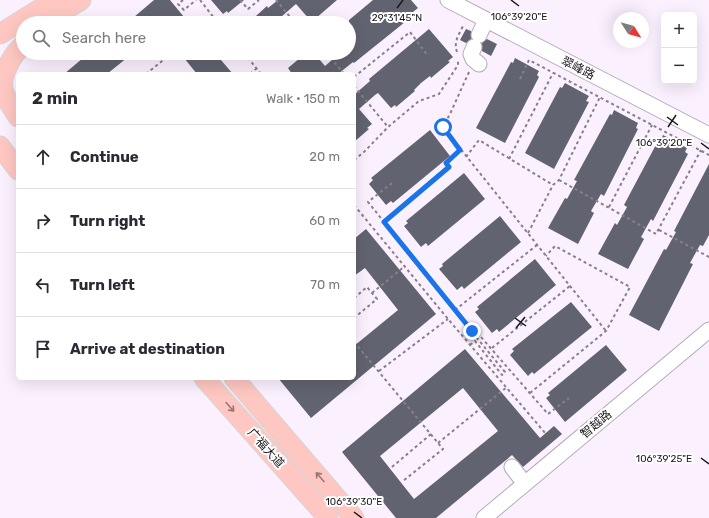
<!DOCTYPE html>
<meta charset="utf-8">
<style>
:root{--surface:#fff;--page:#f7f7f7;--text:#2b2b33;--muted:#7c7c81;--line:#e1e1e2}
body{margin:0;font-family:Rubik,"Noto Sans SC",sans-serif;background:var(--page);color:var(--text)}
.controls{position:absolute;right:12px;top:12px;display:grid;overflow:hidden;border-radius:6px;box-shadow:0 4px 16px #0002}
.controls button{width:36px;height:36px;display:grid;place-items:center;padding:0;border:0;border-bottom:1px solid var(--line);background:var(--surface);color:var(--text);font:20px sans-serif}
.compass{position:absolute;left:613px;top:12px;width:36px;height:36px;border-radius:50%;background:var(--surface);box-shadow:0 4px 16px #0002;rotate:127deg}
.stop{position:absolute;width:12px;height:12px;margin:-9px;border:3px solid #1a73e8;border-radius:50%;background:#fff}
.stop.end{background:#1a73e8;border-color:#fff;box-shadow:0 1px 4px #0008}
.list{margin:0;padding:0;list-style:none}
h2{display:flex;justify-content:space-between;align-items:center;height:52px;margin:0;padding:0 16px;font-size:17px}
h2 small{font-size:13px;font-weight:400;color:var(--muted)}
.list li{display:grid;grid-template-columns:26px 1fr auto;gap:12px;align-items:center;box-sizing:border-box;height:64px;padding:0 16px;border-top:1px solid var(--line)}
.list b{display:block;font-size:15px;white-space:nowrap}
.list em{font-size:13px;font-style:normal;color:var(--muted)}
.icon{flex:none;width:22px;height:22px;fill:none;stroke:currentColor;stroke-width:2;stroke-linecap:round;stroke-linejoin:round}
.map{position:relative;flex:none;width:709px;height:518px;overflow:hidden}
.search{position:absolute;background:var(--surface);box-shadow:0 4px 16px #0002;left:16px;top:16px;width:340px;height:44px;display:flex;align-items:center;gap:10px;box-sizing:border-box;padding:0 14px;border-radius:22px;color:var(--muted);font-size:15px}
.panel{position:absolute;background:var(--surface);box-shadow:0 4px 16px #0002;left:16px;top:72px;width:340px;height:308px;border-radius:6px}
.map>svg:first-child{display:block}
</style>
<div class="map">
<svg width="709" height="518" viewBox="0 0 709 518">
<rect width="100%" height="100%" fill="#fbf1fe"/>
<path fill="#626370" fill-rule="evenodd" d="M154 0H170L189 23H127Z
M211 0H244L228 13 227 11 223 14Z
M278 0H337L315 19 313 17 310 20 296 4 274 23H248L267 6 268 8Z
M373 0H411L418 8 413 12 415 14 354 63 353 62 338 74H292L288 68 306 53H314L325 66 340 53H349V20Z
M429 29 453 57 448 61 450 62 431 78 430 76 421 83 414 90 415 91 396 107 395 105 391 108 378 93 375 95 359 109 372 124 367 128 369 129 354 142V95L370 81 369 79Z
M466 29 471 31V39L466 43 460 40Z
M487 39 497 44 491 56 482 51V43Z
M89 53H133L107 74H64Z
M180 53H215L233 74H197Z
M515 58 539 71 537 75 539 77 505 143 476 128 511 62 513 63Z
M565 83 589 96 586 101 589 102 554 169 525 153 560 87 562 88Z
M614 110 638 123 636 128 638 129 604 196 601 194 591 211 594 213 578 244 548 228 565 198 567 199 577 181 574 180 610 114 612 115Z
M430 130 450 156 393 203 391 201 386 205 369 184 373 180 371 178Z
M663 135 687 148 685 152 688 154 653 221 651 219 641 237 644 239 628 269 598 254 615 223 617 225 627 207 624 205 659 139 661 140Z
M709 164V235L703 246 700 245 690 263 693 264 659 331 629 315 664 249 666 250 676 232 674 231Z
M464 173 485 199 428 246 426 243 421 247 404 226 408 223 406 221Z
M500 216 521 242 464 289 462 286 457 290 439 269 443 266 442 264Z
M366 229 436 314 311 418 278 378H354V346L398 310 365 268 354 276V239Z
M535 259 556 285 499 332 497 329 492 333 475 312 479 309 477 307Z
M571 302 592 327 534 374 532 372 528 376 510 355 514 351 512 349Z
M606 345 627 370 565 422 546 398 550 395 548 393Z
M465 349 540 438 554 426 562 434 523 467 512 455 436 518H396L342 452ZM463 388 498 431 414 499 380 456Z"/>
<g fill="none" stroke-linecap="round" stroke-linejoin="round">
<defs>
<path id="minor" d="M448 0 709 135
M479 35 486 20
M474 47 471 54 473 59 479 64
M512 467 525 484
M484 518 709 330"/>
<path id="major" d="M44 23 81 0
M0 34 54 0
M18 117C13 109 5 98 3 89 0 75 13 54 23 45
M0 146 18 170
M204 378 328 518
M234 378 354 518"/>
</defs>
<use href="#minor" stroke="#b5abb8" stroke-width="17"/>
<use href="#major" stroke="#d6d5d6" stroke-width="21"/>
<path stroke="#878089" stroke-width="2" stroke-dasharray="3 3" stroke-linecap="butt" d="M183 0 178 4 184 10 196 0
M200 0 218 23
M240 0 248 9 259 0
M276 0 295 23
M209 23 214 18
M457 52C453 41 460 33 464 24
M244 53 261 74
M327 53 344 74
M469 72 450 114 443 127 606 331
M146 74 172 53
M250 74 257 68
M354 77 410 32 428 56
M520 79 529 60 709 155
M354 86 388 127
M466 157 479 140 553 185
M509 159 553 73
M354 160 364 152 388 127 419 101 439 94 458 65V61
M559 180 656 234 701 150
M392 183 368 202 472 331 474 329 548 414 569 398
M354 205 448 319 546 434
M609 207 652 125
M385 222 449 167 446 163 460 150
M659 230 709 257
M528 233 553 185 559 180 600 97
M372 293 405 266
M354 298 367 287 377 299 354 318
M455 310 537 245
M354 342 443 449 403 481
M470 345 475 341 502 375 505 372 472 332
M492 348 570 286
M379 371 448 319
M530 393 606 331 630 287 555 246 546 256
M438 443 507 387
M392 467 431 434"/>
<use href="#minor" stroke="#fff" stroke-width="15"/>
<use href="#major" stroke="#fec7c2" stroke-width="19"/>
</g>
<defs><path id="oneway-shaft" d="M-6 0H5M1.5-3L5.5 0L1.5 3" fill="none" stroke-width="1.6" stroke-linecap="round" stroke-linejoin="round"/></defs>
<g stroke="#987877">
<use href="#oneway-shaft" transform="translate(230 407) rotate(48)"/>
<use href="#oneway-shaft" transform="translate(320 477) rotate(-131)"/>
</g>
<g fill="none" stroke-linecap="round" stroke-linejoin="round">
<path stroke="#1a73e8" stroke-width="5" d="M443 127 460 150 446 163 449 167 384 222 472 331"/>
</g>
<path fill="none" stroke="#1b171c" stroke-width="1.5" d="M511 0 519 6M397 8 403 0M667 117 678 125M668 127 676 115M701 143 709 149M515 318 526 326M516 328 525 317M701 458 709 464M354 512 362 518"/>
<g text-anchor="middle" stroke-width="4" stroke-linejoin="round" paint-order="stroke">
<g font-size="12" fill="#1b171c" stroke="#fff">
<text transform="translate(578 68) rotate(27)" y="4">翠峰路</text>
<text transform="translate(596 424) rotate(-40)" y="4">智越路</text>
<text transform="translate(266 448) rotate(48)" y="4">广福大道</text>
</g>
</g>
<g font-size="10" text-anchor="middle" fill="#1b171c" stroke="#fff" stroke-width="4" stroke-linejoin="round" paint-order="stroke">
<text x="519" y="20">106°39'20"E</text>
<text x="397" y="21">29°31'45"N</text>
<text x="664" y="146">106°39'20"E</text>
<text x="664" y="462">106°39'25"E</text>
<text x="354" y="505">106°39'30"E</text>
</g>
</svg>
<div class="controls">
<button>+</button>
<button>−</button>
</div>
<svg class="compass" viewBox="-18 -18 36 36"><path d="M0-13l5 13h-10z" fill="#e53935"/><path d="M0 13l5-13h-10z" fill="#7c7c81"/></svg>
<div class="stop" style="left:443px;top:127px"></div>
<div class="stop end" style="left:472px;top:331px"></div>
<div class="search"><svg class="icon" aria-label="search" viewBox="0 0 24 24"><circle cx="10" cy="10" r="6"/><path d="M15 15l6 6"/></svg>Search here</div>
<section class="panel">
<h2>2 min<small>Walk · 150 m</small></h2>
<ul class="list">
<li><svg class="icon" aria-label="ahead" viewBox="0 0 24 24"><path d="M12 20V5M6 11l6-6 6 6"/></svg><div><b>Continue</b></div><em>20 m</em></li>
<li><svg class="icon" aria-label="right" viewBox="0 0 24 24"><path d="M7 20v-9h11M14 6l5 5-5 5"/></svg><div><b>Turn right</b></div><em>60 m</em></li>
<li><svg class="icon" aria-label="left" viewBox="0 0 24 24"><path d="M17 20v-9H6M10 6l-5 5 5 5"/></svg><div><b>Turn left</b></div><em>70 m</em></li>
<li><svg class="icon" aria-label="arrive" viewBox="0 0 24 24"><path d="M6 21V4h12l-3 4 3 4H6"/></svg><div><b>Arrive at destination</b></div></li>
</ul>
</section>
</div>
